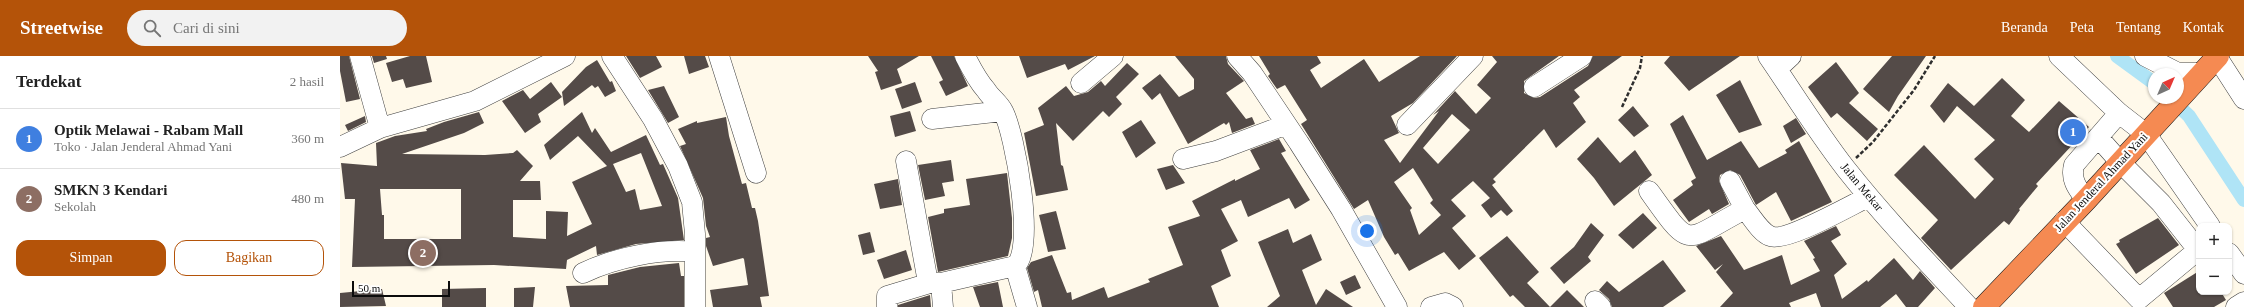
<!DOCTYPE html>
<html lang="id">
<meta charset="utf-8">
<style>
:root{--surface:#fff;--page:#f2f2f2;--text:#222;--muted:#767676;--line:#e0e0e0;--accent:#b45309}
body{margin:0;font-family:Georgia,serif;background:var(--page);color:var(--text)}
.controls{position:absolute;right:12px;bottom:12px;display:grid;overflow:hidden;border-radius:8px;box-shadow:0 1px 3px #0004}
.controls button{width:36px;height:36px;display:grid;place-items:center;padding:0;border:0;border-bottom:1px solid var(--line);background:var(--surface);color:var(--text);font:20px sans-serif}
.compass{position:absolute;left:1808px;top:12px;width:36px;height:36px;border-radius:50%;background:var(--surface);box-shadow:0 1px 3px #0004;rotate:44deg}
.scale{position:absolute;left:12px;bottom:10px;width:98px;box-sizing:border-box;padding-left:4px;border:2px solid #0c0c0c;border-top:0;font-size:11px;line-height:14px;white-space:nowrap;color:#0c0c0c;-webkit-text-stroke:3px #fff;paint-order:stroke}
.you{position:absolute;left:1027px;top:175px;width:14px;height:14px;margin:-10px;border:3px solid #fff;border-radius:50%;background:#1a73e8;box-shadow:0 0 0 6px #1a73e833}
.badge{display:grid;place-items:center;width:26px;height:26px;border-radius:50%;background:var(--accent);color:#fff;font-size:13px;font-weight:700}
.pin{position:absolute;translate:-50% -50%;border:2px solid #fff;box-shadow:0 1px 4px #0006}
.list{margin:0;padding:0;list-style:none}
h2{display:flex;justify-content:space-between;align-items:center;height:52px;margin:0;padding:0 16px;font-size:17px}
h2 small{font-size:13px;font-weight:400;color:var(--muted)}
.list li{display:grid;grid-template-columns:26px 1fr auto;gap:12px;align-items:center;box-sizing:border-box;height:60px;padding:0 16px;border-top:1px solid var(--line)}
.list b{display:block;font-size:15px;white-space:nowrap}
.list p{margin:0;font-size:13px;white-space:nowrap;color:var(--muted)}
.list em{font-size:13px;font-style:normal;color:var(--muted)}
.actions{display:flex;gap:8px;padding:12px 16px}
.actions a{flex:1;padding:9px 0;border:1px solid var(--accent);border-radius:12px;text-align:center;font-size:14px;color:var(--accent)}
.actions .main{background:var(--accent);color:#fff}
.icon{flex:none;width:22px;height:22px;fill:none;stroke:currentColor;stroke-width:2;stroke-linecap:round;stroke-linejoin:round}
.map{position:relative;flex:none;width:1904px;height:251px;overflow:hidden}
header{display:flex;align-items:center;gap:24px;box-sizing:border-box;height:56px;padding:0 20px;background:var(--accent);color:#fff}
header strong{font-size:19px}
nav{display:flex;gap:22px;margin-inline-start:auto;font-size:14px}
.search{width:280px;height:36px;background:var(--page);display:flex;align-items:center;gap:10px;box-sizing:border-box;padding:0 14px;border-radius:22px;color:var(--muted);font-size:15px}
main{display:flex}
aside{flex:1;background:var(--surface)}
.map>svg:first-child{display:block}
</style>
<header>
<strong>Streetwise</strong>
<div class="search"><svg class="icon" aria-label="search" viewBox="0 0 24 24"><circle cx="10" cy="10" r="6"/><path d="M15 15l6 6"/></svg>Cari di sini</div>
<nav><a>Beranda</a><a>Peta</a><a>Tentang</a><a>Kontak</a></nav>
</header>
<main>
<aside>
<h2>Terdekat<small>2 hasil</small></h2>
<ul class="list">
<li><span class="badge" style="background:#3f7fe0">1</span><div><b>Optik Melawai - Rabam Mall</b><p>Toko · Jalan Jenderal Ahmad Yani</p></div><em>360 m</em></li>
<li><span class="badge" style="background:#8d6e63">2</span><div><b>SMKN 3 Kendari</b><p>Sekolah</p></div><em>480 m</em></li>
</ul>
<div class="actions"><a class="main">Simpan</a><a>Bagikan</a></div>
</aside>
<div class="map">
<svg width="1904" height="251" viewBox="0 0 1904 251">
<rect width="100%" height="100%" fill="#fff9ea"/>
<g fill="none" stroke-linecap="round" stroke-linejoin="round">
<path stroke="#afe4f6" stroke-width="14" d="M1777 0 1814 27
M1830 42 1849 60 1904 144"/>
</g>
<path fill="#544b48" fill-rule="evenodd" d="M0 0H9L20 43 6 46 0 15Z
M32 0H46L47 3 34 7Z
M70 0H86L92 26 66 32 63 23 52 26 46 7Z
M286 0H316L322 11 300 22Z
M344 0H365L369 11 349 18Z
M528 0H579L557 13 562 27 541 34 535 16 538 15Z
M591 0H614L628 30 606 40 599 26 603 24Z
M679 0H755L728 14 725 8 687 22Z
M835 0H886L888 8 904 25 886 37 906 63 912 61 915 68 892 77 889 66 886 69 884 67 848 88 820 37 812 44 802 32 820 18 839 41 854 33V23Z
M919 0H977L981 7 970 14 981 32 1024 3 1039 26 1080 0H1117L1073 47 1051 60 1059 77 1044 84 1060 107 1099 55 1093 59 1115 35 1136 58 1151 42 1137 29 1157 6 1152 0H1219L1184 25V37L1194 42 1200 41 1248 10 1253 0H1282L1234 34 1240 41 1233 47 1246 66 1216 92 1204 73 1153 123 1156 126 1152 129 1173 155 1167 160 1161 154 1151 162 1141 149 1150 142 1133 125 1111 144 1126 160 1112 172 1136 200 1119 214 1104 196 1069 215 1058 197 1055 199 1044 181 1028 144 1014 153 961 68 967 64 945 29 937 33 928 20 930 18ZM1112 58 1130 74 1098 108 1083 92ZM1073 112 1093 144 1090 147 1101 159 1079 179 1070 154 1072 152 1054 126Z
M1330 0H1400L1349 35 1324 7Z
M1552 0H1586L1558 40 1549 56 1523 33Z
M257 4 270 26 272 25 276 35 265 41 258 30 255 32 252 29 224 50 222 36 246 11Z
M1496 6 1519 37 1509 47 1538 73 1527 85 1497 57 1491 62 1468 31Z
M787 7 799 18 776 41 782 48 769 61 763 55 733 85 716 67 721 109 723 110 728 134 696 140 684 77 704 69 698 52 726 30 734 40 748 36 761 25 765 30Z
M1662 22 1685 44 1671 60 1689 76 1719 45 1749 71 1696 128 1698 130 1679 153 1680 154 1669 169 1664 165 1611 214 1581 182 1598 164 1554 119 1584 89 1635 143 1654 123 1634 103 1655 84 1617 50 1604 67 1590 50 1608 27 1634 50Z
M1400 24 1422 69 1399 77 1376 39Z
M211 26 222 41 198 58 201 66 185 77 162 45 183 34 190 43Z
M575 26 582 46 562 53 555 33Z
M324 30 339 61 328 67 308 34Z
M1293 50 1309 70 1294 81 1278 64Z
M570 55 576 75 555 81 550 60Z
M139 56 144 67 124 77 62 98 145 99 173 97 177 94 193 110 180 125H200L201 144H173V181L206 183V155L228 156 227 180 252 168 232 126 267 110 238 80 210 104 204 89 242 56 252 77 255 72 271 96 306 79 320 109 323 108 338 142 344 184 296 188 257 199 256 190 227 204 226 213 154 209 12 211 15 143H5L1 107 37 110 36 87 55 80 87 75 86 73 104 66ZM301 97 322 150 300 154 295 133 286 136 273 108ZM40 133H121V183H44V159H42Z
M1343 59 1367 104 1401 85 1419 112 1447 97 1445 94 1459 85 1492 146 1451 165 1436 136 1416 149 1400 119 1390 114 1380 119 1379 125 1389 148 1372 158 1369 153 1349 166 1333 144 1353 129 1351 125 1356 122 1330 68Z
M25 60 26 66 8 75 5 69Z
M386 61 389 80 402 128 406 127 412 152H415L418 165 429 240 420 241 422 251H373L370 234 408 229 404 203 403 202 373 210 366 190V182L370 181 366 170 363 142 340 90 346 88 338 73 357 65V67Z
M1456 62 1466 78 1451 87 1443 70Z
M801 64 816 87 796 102 782 76Z
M1258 81 1280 107 1295 94 1312 119 1274 150 1254 122 1237 103Z
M939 83 946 95 941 97 970 144 955 153 949 142 908 161 901 144 881 153 898 185 881 194 891 220 871 230 879 251H702L698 234 694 236 687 212 691 206 712 199 727 237 731 236 732 244 764 231 768 242 810 226 808 223 843 209 828 171 860 160 852 145 895 123V125L920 113 910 94Z
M611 104 614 125 602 127 605 140 585 144 578 109Z
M833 109 845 127 826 134 817 113Z
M667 117 672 162V182L668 200 598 216 588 161 604 157V153L630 149 626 123Z
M558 123 562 149 540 153 534 128Z
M716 155 726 193 708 196 699 159Z
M1303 157 1317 172 1293 193 1278 179Z
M1818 162 1839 189 1796 218 1776 188 1780 186 1779 184Z
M1251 167 1264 179 1248 201 1251 205 1224 228 1210 212 1234 191Z
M1496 170 1501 179 1491 185 1507 208 1494 219 1502 243 1527 224 1528 226 1554 202 1573 224 1580 215 1595 232 1578 251H1566L1556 238 1540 251H1481L1476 237 1449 247 1451 251H1380L1393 237 1376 216 1383 208 1375 214 1356 190 1381 180 1404 214 1442 199 1451 229 1480 215 1473 203 1475 202 1464 185Z
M948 173 953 187 971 178 982 204 962 214 976 249 986 233 1013 251H927L940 240 918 186Z
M530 176 535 196 523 199 518 179Z
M1167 180 1199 216 1187 227 1210 251H1185L1173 239 1170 241 1139 202Z
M566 194 572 214 544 223 537 204Z
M1323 204 1346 235 1323 251H1272L1269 243 1259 234 1267 225 1279 236Z
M339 207 341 220H344V251H230L226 230 268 229V219L300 211Z
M1859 215V236H1881L1886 244 1874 251H1833L1824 237Z
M1015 219 1021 232 1006 239 1000 226Z
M658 226 663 251H640L633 231Z
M195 231 193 251H174V232Z
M146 232V251H102V233Z
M42 233 46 250 0 251V237Z
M1227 234 1244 251H1246H1210Z
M590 239 591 251H558V249Z"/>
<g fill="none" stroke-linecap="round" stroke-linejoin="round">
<defs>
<path id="minor" d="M20 0 40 72
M272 0 313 63 338 110 352 146 355 178V251
M379 0 416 117
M625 0C631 12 637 24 646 34 651 42 659 47 663 55 675 77 696 195 675 210L687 251
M897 0 912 17 959 87 1001 153 1057 251
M1428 0C1454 38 1478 77 1506 113 1544 161 1587 206 1629 251
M1719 0 1779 57 1806 78 1870 170
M1805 0 1838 17H1863
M1877 1 1904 43
M1437 13 1451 0
M741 27 773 0
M1194 31 1242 0
M592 63 663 55
M1067 69 1133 0
M0 91 40 72 135 45 225 0
M843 103 876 95 945 69
M566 105 587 221 590 227
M1390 125 1405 153
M1309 135C1353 197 1343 185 1405 153 1412 161 1420 176 1430 180 1445 187 1511 149 1528 141
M1746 144C1738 133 1730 124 1734 109L1779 57
M1724 165 1799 243 1858 194 1821 147 1780 106 1758 81
M1889 197 1904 218
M243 217C274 202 320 192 355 196
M601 227 603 251
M1255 245 1261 251
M547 251V240L590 227H601L675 210
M1091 251 1105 247 1113 251
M1896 251 1904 246"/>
<path id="highway" d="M1644 251 1746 144 1878 0"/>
</defs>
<use href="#minor" stroke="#3f3f3f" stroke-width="21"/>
<use href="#highway" stroke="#1d1d1d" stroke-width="23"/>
<path stroke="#2e2e2e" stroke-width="2.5" stroke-dasharray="4 2" stroke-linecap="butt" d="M1282 51 1300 12 1302 0
M1516 102 1533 86 1574 34 1595 0"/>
<use href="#minor" stroke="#fff" stroke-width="20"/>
<use href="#highway" stroke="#f58a52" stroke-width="22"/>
</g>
<g text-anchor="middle" stroke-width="4" stroke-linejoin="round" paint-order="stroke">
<g font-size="12" fill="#0c0c0c" stroke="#fff">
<text transform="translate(1761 126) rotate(-47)" y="4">Jalan Jenderal Ahmad Yani</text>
<text transform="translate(1522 131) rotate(50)" y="4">Jalan Mekar</text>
</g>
</g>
</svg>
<div class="controls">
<button>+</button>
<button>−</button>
</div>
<svg class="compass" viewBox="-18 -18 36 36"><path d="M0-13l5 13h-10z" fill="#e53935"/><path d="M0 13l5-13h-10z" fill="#767676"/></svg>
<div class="scale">50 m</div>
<div class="you"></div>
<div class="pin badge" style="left:1733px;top:76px;background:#3f7fe0">1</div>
<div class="pin badge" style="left:83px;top:197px;background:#8d6e63">2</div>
</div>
</main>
